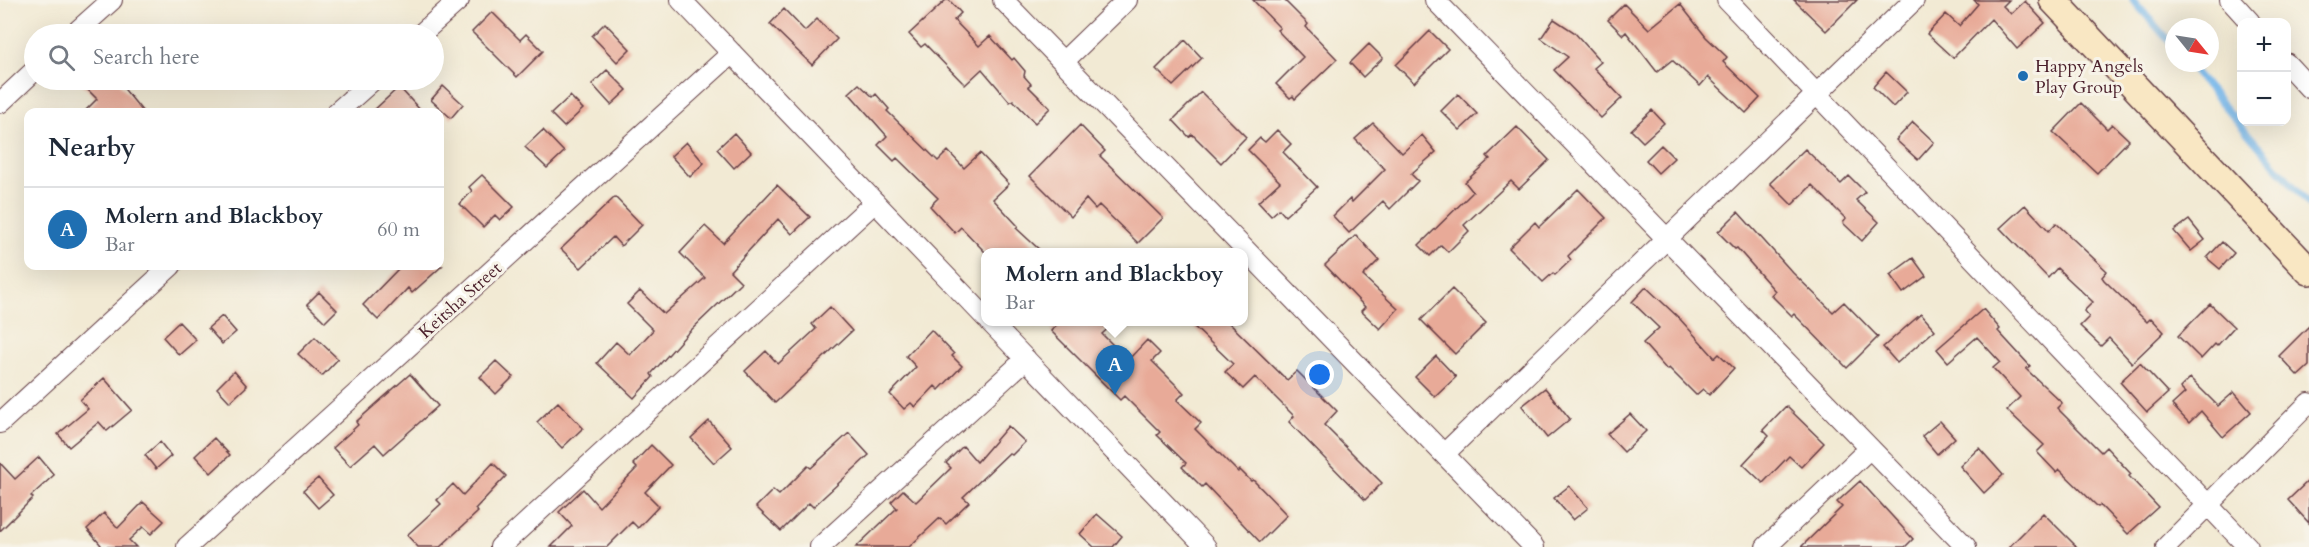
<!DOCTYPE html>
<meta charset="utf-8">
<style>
:root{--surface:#fff;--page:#f6f6f7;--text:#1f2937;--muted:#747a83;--line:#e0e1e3;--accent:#1f6fb2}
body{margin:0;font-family:Cardo,serif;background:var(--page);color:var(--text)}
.controls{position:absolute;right:18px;top:18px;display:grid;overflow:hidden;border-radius:12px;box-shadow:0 6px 24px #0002}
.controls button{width:54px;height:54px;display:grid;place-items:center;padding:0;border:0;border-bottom:2px solid var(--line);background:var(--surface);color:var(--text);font:30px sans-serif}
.compass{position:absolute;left:2165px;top:18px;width:54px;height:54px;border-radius:50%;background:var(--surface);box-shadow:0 6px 24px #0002;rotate:120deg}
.you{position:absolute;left:1320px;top:375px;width:21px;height:21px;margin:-15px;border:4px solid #fff;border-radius:50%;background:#1a73e8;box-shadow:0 0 0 9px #1a73e833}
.badge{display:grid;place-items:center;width:39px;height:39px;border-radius:50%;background:var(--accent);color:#fff;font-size:20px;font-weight:700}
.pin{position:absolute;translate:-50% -50px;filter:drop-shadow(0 2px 3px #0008)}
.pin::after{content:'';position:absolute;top:32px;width:21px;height:18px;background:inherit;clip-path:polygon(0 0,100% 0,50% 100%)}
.popup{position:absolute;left:981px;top:248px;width:267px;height:78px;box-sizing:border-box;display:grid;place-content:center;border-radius:12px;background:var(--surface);filter:drop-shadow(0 2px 4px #0005);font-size:20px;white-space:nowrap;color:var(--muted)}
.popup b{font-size:22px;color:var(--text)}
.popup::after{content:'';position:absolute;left:50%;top:100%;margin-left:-12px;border:12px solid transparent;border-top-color:var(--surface)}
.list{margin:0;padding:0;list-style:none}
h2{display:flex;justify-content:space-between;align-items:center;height:78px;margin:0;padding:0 24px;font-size:26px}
h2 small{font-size:20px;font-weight:400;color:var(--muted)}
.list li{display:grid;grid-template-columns:39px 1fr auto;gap:18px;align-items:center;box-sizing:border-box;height:84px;padding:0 24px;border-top:2px solid var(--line)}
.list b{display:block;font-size:22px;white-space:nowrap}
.list p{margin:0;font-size:20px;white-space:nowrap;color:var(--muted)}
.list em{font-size:20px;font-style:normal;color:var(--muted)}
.icon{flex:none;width:33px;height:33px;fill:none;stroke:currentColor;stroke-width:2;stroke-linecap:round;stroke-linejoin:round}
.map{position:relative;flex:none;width:2309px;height:547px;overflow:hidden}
.search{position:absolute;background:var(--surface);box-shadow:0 6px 24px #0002;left:24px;top:24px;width:420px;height:66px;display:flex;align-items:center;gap:15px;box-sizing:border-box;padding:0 21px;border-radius:33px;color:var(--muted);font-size:22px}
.panel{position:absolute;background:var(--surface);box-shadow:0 6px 24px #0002;left:24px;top:108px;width:420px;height:162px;border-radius:12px}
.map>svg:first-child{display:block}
</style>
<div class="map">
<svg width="2309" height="547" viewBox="0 0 2309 547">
<rect width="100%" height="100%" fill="#f7f3e8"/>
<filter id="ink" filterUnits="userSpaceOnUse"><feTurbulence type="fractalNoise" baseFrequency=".0167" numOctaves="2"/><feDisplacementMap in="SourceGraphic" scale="12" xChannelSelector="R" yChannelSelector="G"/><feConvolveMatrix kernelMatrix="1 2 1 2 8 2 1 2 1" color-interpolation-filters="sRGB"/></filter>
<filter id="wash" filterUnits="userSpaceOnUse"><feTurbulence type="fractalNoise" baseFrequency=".008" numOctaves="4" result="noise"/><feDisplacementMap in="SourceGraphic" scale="24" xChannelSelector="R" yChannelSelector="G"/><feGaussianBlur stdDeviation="1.35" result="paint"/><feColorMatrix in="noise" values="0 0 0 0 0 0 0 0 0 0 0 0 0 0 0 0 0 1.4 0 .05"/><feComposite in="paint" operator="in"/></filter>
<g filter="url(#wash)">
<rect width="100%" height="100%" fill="#f2ead4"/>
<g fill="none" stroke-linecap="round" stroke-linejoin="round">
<path stroke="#77b8eb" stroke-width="7" d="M2133 0 2174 47
M2187 63 2309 204"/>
</g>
<g id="blocks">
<path fill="#e8aa98" d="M946 0H949L961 13 954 20 979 46 990 36 1012 60 1014 58 1025 71 1024 76 1031 84 1028 86 1050 108 1035 123 1013 100 1010 102 982 69 965 85 925 44 921 47 909 34Z
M1253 0H1284L1308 24 1306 27 1337 59 1295 99 1293 96 1290 98 1276 84 1303 57 1277 30 1280 28Z
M1794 0H1857L1826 31Z
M1974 0H2009L2003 6 2011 14 2025 1 2045 23 2017 49 1991 19 1953 58 1927 34 1946 14 1959 26 1978 4Z
M1624 4 1649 29 1680 4 1706 37 1727 57 1723 62 1760 98 1746 113 1708 77 1700 86 1672 60 1657 72 1626 32 1623 35 1608 20Z
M784 9 805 31 817 19 837 39 812 65 770 24Z
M492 12 520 40 526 34 543 51 517 77 472 32Z
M1554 19 1574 32 1601 62 1594 68 1622 98 1601 118 1554 70 1568 57 1541 38Z
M605 23 630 49 617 62 592 36Z
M1430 31 1448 49 1414 83 1396 65Z
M1185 40 1202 58 1173 86 1156 69Z
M1369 44 1383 58 1363 77 1350 63Z
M607 70 627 90 611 105 592 84Z
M1886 72 1907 92 1893 107 1873 87Z
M78 80H117L143 112H84L97 99Z
M859 84 873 97 876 94 889 109 887 111 938 161 948 151 964 168 980 153 1009 184 993 199 1018 226 1016 228 1042 252H985L961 227 955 233 930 206 938 198 897 158 894 161 878 145 887 136 849 93Z
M443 86 463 104 451 118 431 100Z
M399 87 422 112H372Z
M1201 92 1246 137 1221 163 1192 134 1189 137 1173 120Z
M1458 94 1477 114 1460 130 1441 111Z
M570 96 583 109 564 127 551 114Z
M2081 103 2107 129 2112 124 2129 140 2097 173 2053 132Z
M1652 110 1664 123 1643 142 1631 130Z
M1913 122 1934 142 1918 160 1896 140Z
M1373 123 1402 153 1422 135 1436 152 1411 174 1418 181 1390 209 1383 201 1349 233 1333 216 1350 199 1352 202 1385 169 1355 139Z
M1080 125 1105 151 1100 156 1163 218 1138 243 1099 205 1095 209 1086 199 1071 217 1030 176Z
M1517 127 1549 160 1519 189 1511 181 1464 225 1469 231 1448 252 1441 245 1430 256 1419 245 1473 192 1465 182 1490 159 1487 156Z
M543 130 564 152 547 168 525 147Z
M1277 130 1291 144 1283 152 1317 187 1285 216 1279 209 1271 216 1258 202 1280 182 1248 150 1260 138 1265 142Z
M734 133 751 152 734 168 717 149Z
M686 142 704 163 690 177 671 156Z
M1661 145 1674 158 1658 173 1646 160Z
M1805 149 1841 184 1849 176 1865 192 1856 200 1879 222 1862 241 1843 223 1846 219 1812 185 1792 205 1770 183Z
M482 175 514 207 500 220 495 215 483 227 460 204 472 191 469 187Z
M777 185 810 217 792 234 778 219 730 271 741 282 687 334 651 374 653 377 634 398 597 363 616 342 630 355 653 330 627 304 640 291 664 314 705 278 680 253 705 226 723 243Z
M1578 189 1606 218 1568 256 1571 260 1555 275 1553 273 1543 282 1509 248 1535 222 1539 227Z
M615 197 642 225 621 246 613 237 581 268 561 249Z
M2025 205 2049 231 2056 223 2107 271 2102 277 2104 280 2147 322 2151 318 2164 332 2132 363 2109 338 2101 346 2080 326 2089 317 2084 311 2093 302 2057 268 2048 278 2000 228Z
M1738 212 1793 273 1833 312 1844 302 1878 337 1847 368 1794 314 1792 316 1771 295 1775 291 1737 248 1735 249 1718 232Z
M2189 220 2205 240 2191 251 2174 231Z
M1356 235 1379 260 1363 276 1398 309 1380 329 1361 311 1365 307 1325 265Z
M2222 242 2234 253 2220 269 2207 258Z
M1913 258 1926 276 1903 293 1890 275Z
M401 266H442L412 293 408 288 378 320 363 305Z
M1646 287 1679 318 1715 358 1719 354 1734 368 1709 395 1703 389 1696 395 1669 368 1667 370 1643 343 1659 328 1632 302Z
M1452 289 1486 323 1455 354 1421 320Z
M319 292 337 310 325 322 307 304Z
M2210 304 2234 327 2217 346 2215 344 2201 359 2178 336Z
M830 307 852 331 775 403 745 371 766 351 778 364 816 329 812 324Z
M1983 309 2000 329 1998 331 2030 366 2026 369 2062 403 2057 408 2101 452 2106 447 2131 474 2129 476 2158 507 2128 534 2100 505 2098 507 2059 469 2056 472 2037 452 2044 445 2007 410 2020 397 1993 368 2000 362 1977 337 1948 362 1937 349Z
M1921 314 1935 330 1897 363 1883 347Z
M222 316 236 332 222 344 208 328Z
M1060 321H1116L1102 334 1128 360 1147 340 1160 353 1152 361 1184 393 1177 400 1201 423 1195 429 1238 472 1240 470 1251 481 1253 480 1287 515 1260 542 1205 484 1202 487 1182 467 1186 463 1157 435 1160 432 1124 396 1120 400 1051 331Z
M1188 321H1227L1287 380 1297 371 1337 411 1324 425 1382 483 1365 500 1289 422 1294 416 1255 377 1243 389 1225 372 1233 364Z
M179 322 196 340 179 355 163 337Z
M2309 326V366L2298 376 2279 356Z
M931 330 954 354 952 356 962 366 939 390 935 386 915 407 911 403 904 409 890 394 916 367 906 356Z
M315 337 338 359 322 376 298 354Z
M1436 356 1456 377 1435 397 1415 377Z
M496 361 513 377 496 394 480 377Z
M2140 363 2168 393 2147 412 2120 382Z
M234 371 247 386 230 402 217 388Z
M410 374 438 406 384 454 375 444 350 466 333 448 358 425 356 422Z
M104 378 132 410 107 431 99 422 69 447 58 434 88 409 80 400Z
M2190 378 2218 406 2234 392 2251 412 2223 437 2201 411 2189 423 2172 405 2185 393 2180 388Z
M1545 388 1570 419 1547 438 1522 406Z
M558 402 583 428 562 448 537 422Z
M1786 406 1824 443 1801 467 1789 456 1763 483 1743 464 1769 436 1763 430Z
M1630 414 1646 431 1624 452 1607 434Z
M709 421 732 447 714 463 691 438Z
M1940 421 1955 438 1937 454 1922 436Z
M1008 426 1025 442 1012 455 1009 453 963 497 969 502 946 524 940 518 909 547H856L897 508 891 502 903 490 916 502 951 468 946 463 963 446 977 462Z
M849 433 869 455 813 507 809 503 781 531 756 507 773 490 779 495 808 466 811 468Z
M214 438 230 455 211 473 195 456Z
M160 442 171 456 156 469 145 455Z
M651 445 671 465 645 492 659 506 638 528 632 522 607 547H551L572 526 559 512 583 489 599 507 637 468 633 464Z
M1979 448 2003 475 1984 493 1960 466Z
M39 457 54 475 31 496 33 498 0 531V463L15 479Z
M493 463 506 476 475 509 478 512 440 547H418L407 535 441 504 437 500 453 484 463 495Z
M318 478 333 495 318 508 303 491Z
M2309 480V523L2288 500Z
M1860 481 1913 539 1905 547H1801L1842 507 1837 502Z
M1569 486 1588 508 1573 520 1554 498Z
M143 502 164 521 151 534 143 527 129 540 136 547H99L101 545 87 529 104 513 118 528Z
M2043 513 2077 547H2009Z
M1097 514 1122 536 1113 547H1094L1080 534Z"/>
</g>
</g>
<g filter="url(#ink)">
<use href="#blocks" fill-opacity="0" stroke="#633d44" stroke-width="1.5"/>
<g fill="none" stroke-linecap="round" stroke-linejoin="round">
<defs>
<path id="street" d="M681 0 986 318
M1003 0 1534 547
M1435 0 1966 547
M1727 0 2248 547
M2230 0 2250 22
M74 34 112 0
M421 34 459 0
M1063 62 1127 0
M2286 63 2309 88
M0 103 34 71
M337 112 373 80
M990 322 1206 547
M0 423 171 266
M1444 454 1914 0
M187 547 732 53
M500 547 875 202
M820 547 1026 359
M1766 547 1870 448
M2166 547 2309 403"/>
<path id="secondary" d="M2053 0 2309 271"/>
</defs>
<use href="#street" stroke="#633d44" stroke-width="22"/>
<use href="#secondary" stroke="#633d44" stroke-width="30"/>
<use href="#street" stroke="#fff" stroke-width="20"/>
<use href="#secondary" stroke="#f9e7c3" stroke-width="27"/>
</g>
</g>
<circle fill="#1f6fb2" stroke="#f7f3e8" stroke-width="2" cx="2023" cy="76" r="6"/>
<g text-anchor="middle" stroke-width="6" stroke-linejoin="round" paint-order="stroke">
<g font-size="18" fill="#4a1f2b" stroke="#f7f3e8" text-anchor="start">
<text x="2035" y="72">Happy Angels<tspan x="2035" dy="21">Play Group</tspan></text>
</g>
<g font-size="18" fill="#4a1f2b" stroke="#f7f3e8">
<text transform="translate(460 300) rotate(-42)" y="6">Keitsha Street</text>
</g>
</g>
</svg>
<div class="controls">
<button>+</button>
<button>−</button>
</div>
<svg class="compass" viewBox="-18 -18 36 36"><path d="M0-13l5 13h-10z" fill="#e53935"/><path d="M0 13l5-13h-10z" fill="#747a83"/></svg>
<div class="you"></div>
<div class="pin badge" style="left:1115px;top:395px">A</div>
<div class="popup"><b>Molern and Blackboy</b>Bar</div>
<div class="search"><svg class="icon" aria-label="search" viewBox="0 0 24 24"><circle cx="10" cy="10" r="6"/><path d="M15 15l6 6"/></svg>Search here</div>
<section class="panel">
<h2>Nearby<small></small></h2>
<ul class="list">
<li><span class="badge">A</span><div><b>Molern and Blackboy</b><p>Bar</p></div><em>60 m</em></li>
</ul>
</section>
</div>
